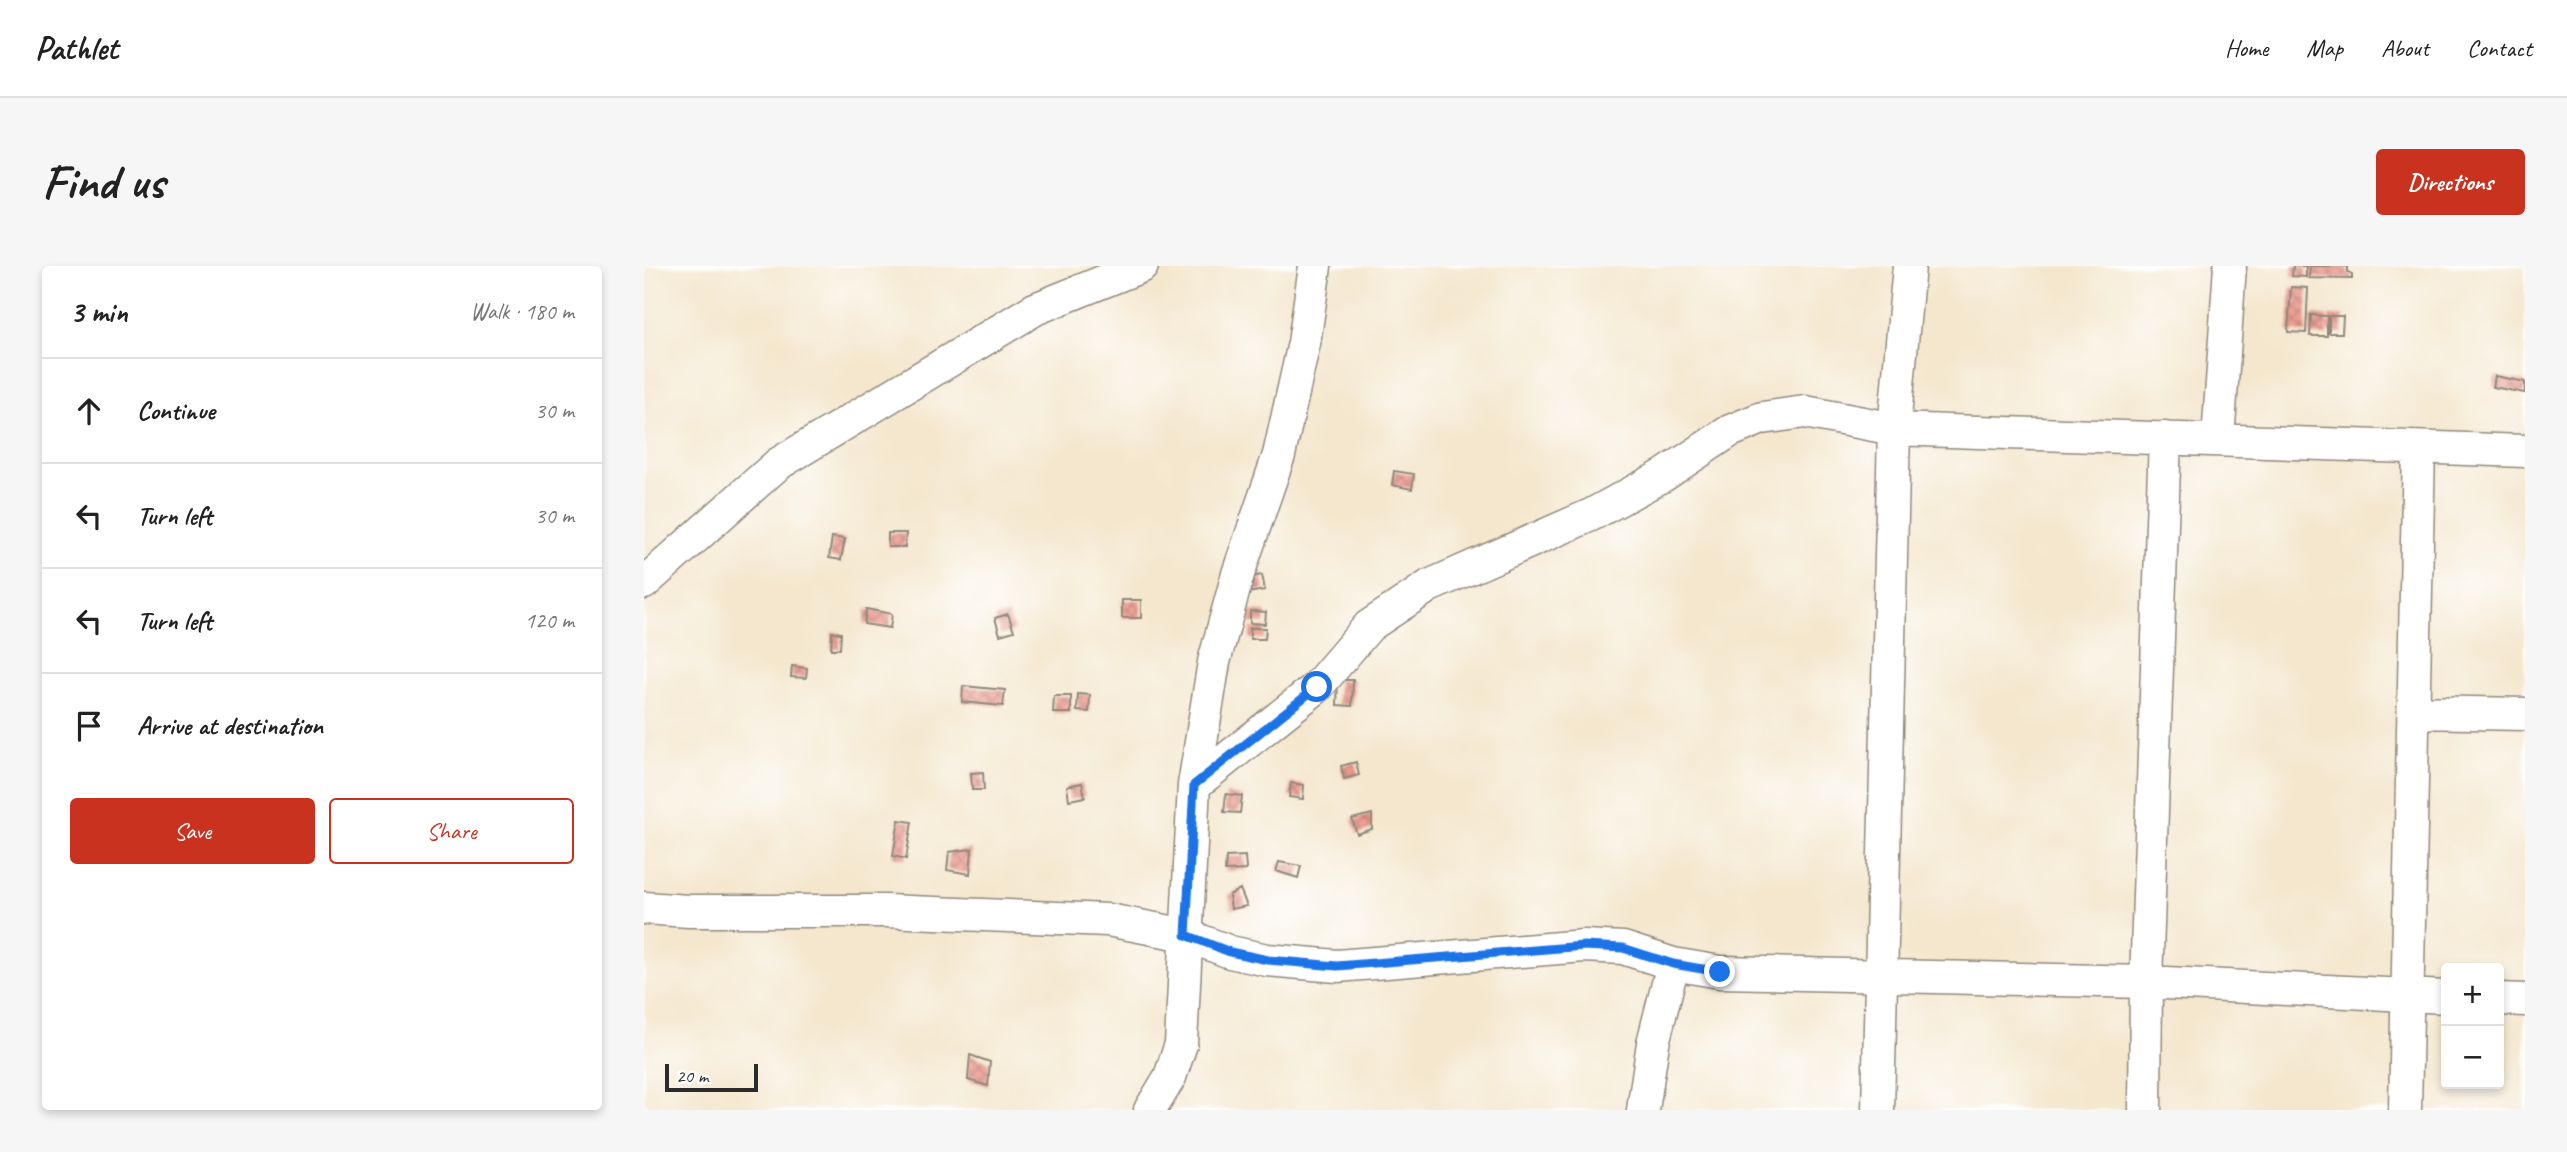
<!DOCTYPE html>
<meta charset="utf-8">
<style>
:root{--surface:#fff;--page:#f6f6f6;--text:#222;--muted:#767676;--line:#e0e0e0;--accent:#c8321e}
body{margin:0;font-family:Caveat,sans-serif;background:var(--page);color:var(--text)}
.controls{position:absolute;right:21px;bottom:21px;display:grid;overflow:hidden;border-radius:7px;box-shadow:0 4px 10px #0003}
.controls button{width:63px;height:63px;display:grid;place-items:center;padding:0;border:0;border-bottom:2px solid var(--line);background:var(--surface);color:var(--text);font:35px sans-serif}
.scale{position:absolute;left:21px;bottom:18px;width:93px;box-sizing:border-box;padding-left:7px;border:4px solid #2b2b2b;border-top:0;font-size:19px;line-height:24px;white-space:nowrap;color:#2b2b2b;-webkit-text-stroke:5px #fff;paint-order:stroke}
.stop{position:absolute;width:21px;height:21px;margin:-16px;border:5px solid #1a73e8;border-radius:50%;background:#fff}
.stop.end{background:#1a73e8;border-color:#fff;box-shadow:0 2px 7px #0008}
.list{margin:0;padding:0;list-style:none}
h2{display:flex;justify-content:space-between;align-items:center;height:91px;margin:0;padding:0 28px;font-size:30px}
h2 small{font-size:23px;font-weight:400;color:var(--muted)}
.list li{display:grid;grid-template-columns:46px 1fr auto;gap:21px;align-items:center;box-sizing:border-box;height:105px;padding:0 28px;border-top:2px solid var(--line)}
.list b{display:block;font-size:26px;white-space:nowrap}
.list em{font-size:23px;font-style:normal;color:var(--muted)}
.actions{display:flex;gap:14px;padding:21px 28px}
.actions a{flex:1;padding:16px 0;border:2px solid var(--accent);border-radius:7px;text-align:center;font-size:24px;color:var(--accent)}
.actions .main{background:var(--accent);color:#fff}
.icon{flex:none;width:38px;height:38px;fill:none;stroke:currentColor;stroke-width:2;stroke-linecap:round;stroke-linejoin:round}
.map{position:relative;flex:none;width:1881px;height:844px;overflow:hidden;border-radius:7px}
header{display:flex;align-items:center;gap:42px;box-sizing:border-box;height:98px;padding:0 35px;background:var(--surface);border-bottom:2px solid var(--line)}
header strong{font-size:33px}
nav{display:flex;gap:38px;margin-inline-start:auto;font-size:24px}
.intro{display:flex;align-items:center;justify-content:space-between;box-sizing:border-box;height:168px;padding:0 42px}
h1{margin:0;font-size:49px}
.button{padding:18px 32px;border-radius:7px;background:var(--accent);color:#fff;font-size:24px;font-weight:700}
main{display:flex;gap:42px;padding:0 42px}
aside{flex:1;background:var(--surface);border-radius:7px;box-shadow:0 4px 10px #0003}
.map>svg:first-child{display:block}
</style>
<header>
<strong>Pathlet</strong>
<nav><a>Home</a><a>Map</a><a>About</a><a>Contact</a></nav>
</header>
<div class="intro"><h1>Find us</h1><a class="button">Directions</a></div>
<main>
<aside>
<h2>3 min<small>Walk · 180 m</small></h2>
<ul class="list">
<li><svg class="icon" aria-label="ahead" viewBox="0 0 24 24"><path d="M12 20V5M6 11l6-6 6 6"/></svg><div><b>Continue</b></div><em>30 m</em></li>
<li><svg class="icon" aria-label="left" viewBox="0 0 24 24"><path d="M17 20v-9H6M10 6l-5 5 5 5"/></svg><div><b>Turn left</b></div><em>30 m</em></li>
<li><svg class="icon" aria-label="left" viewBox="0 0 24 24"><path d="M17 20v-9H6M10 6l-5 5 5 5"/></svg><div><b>Turn left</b></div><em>120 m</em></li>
<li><svg class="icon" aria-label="arrive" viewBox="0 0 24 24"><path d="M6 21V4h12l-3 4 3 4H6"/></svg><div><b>Arrive at destination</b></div></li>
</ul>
<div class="actions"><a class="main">Save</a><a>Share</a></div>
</aside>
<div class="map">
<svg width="1881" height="844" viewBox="0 0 1881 844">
<defs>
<pattern id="building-cross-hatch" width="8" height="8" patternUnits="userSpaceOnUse" patternTransform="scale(1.75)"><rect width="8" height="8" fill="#eb978a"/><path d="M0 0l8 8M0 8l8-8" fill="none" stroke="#bf7b71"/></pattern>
</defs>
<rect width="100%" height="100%" fill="#fff"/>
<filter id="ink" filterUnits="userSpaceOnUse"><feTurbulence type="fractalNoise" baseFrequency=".0143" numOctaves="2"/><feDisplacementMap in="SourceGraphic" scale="14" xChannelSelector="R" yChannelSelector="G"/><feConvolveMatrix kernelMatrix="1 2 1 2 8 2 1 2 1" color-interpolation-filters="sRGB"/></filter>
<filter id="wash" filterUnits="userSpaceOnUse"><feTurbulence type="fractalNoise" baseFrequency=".00686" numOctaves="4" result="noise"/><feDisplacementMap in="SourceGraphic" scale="28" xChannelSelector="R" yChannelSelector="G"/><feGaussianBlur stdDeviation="1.57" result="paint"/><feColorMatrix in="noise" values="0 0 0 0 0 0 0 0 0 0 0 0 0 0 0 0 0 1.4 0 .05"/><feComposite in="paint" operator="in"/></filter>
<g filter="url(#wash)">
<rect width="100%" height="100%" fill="#f4e7ce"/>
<g id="blocks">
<path fill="url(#building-cross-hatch)" d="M1649 0H1662V11L1648 10Z
M1666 0H1704V6L1708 9V13L1665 12Z
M1647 21 1664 22 1662 67 1644 66Z
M1667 49 1683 50V70H1666Z
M1685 50H1699L1698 67H1685Z
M1851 110 1881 116V127L1849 121Z
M750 205 770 208 768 223 748 219Z
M244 267H262L261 281H244Z
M188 271 201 273 197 294 185 292Z
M618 309 621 324 603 327 601 312Z
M478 334H497V352H478Z
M222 343 248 348 246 362 220 358Z
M606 345 622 346 621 358 606 357Z
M364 348 370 365 356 369 351 352Z
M606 362H622L621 373H606Z
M188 366 197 367 196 383H187Z
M148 400 163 402 162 412 147 411Z
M694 414H709L708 440 693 439Z
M319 420 361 424 359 440 318 436Z
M434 428 446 429 445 446 433 445Z
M410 430H427V447H409Z
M712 496 715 509 700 513 697 500Z
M339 506 340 524H328L327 507Z
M438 517 441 531 425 534 423 520Z
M647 517 660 519 659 533 645 531Z
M582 528 598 530 596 547 580 546Z
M728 548V563L713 568 708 553Z
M255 554 268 556 262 593 249 590Z
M328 583 326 608 303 604 305 586Z
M601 590 602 604 581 605 582 591Z
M635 596 657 600 654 612 632 605Z
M596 623 603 640 587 643 585 629Z
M326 789 346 796 344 820 324 814Z"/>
</g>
</g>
<g filter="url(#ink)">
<use href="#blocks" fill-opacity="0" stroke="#90897c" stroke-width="2"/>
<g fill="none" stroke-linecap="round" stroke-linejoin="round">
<defs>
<path id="minor" d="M1574 174 1586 0
M0 317 134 198 391 43 498 0
M1770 446 1881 448
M550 519 673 421 725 360 785 320 947 249 1020 209 1086 165 1118 152 1161 146 1250 163 1881 185
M0 642 45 645H242L464 654 542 669 586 686 623 694 693 700 940 680 979 682 1029 698 1076 706 1502 716 1802 731
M1855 733 1881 734
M506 844 526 811 537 778 550 519 570 396 594 308 635 189 660 77 671 0
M999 844 1009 777 1029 698
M1234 844 1250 163 1265 0
M1501 844 1502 716 1521 172
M1761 844 1775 182"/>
</defs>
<use href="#minor" stroke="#90897c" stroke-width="35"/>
<use href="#minor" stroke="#fff" stroke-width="32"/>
</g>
</g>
<g fill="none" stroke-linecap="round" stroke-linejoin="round" filter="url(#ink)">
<path stroke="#1a73e8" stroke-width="9" d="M673 421 550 519 542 669 586 686 624 694 693 700 940 680 979 682 1029 698 1076 706"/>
</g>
</svg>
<div class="controls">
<button>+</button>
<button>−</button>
</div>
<div class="scale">20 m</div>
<div class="stop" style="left:673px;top:421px"></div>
<div class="stop end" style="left:1076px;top:706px"></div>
</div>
</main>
